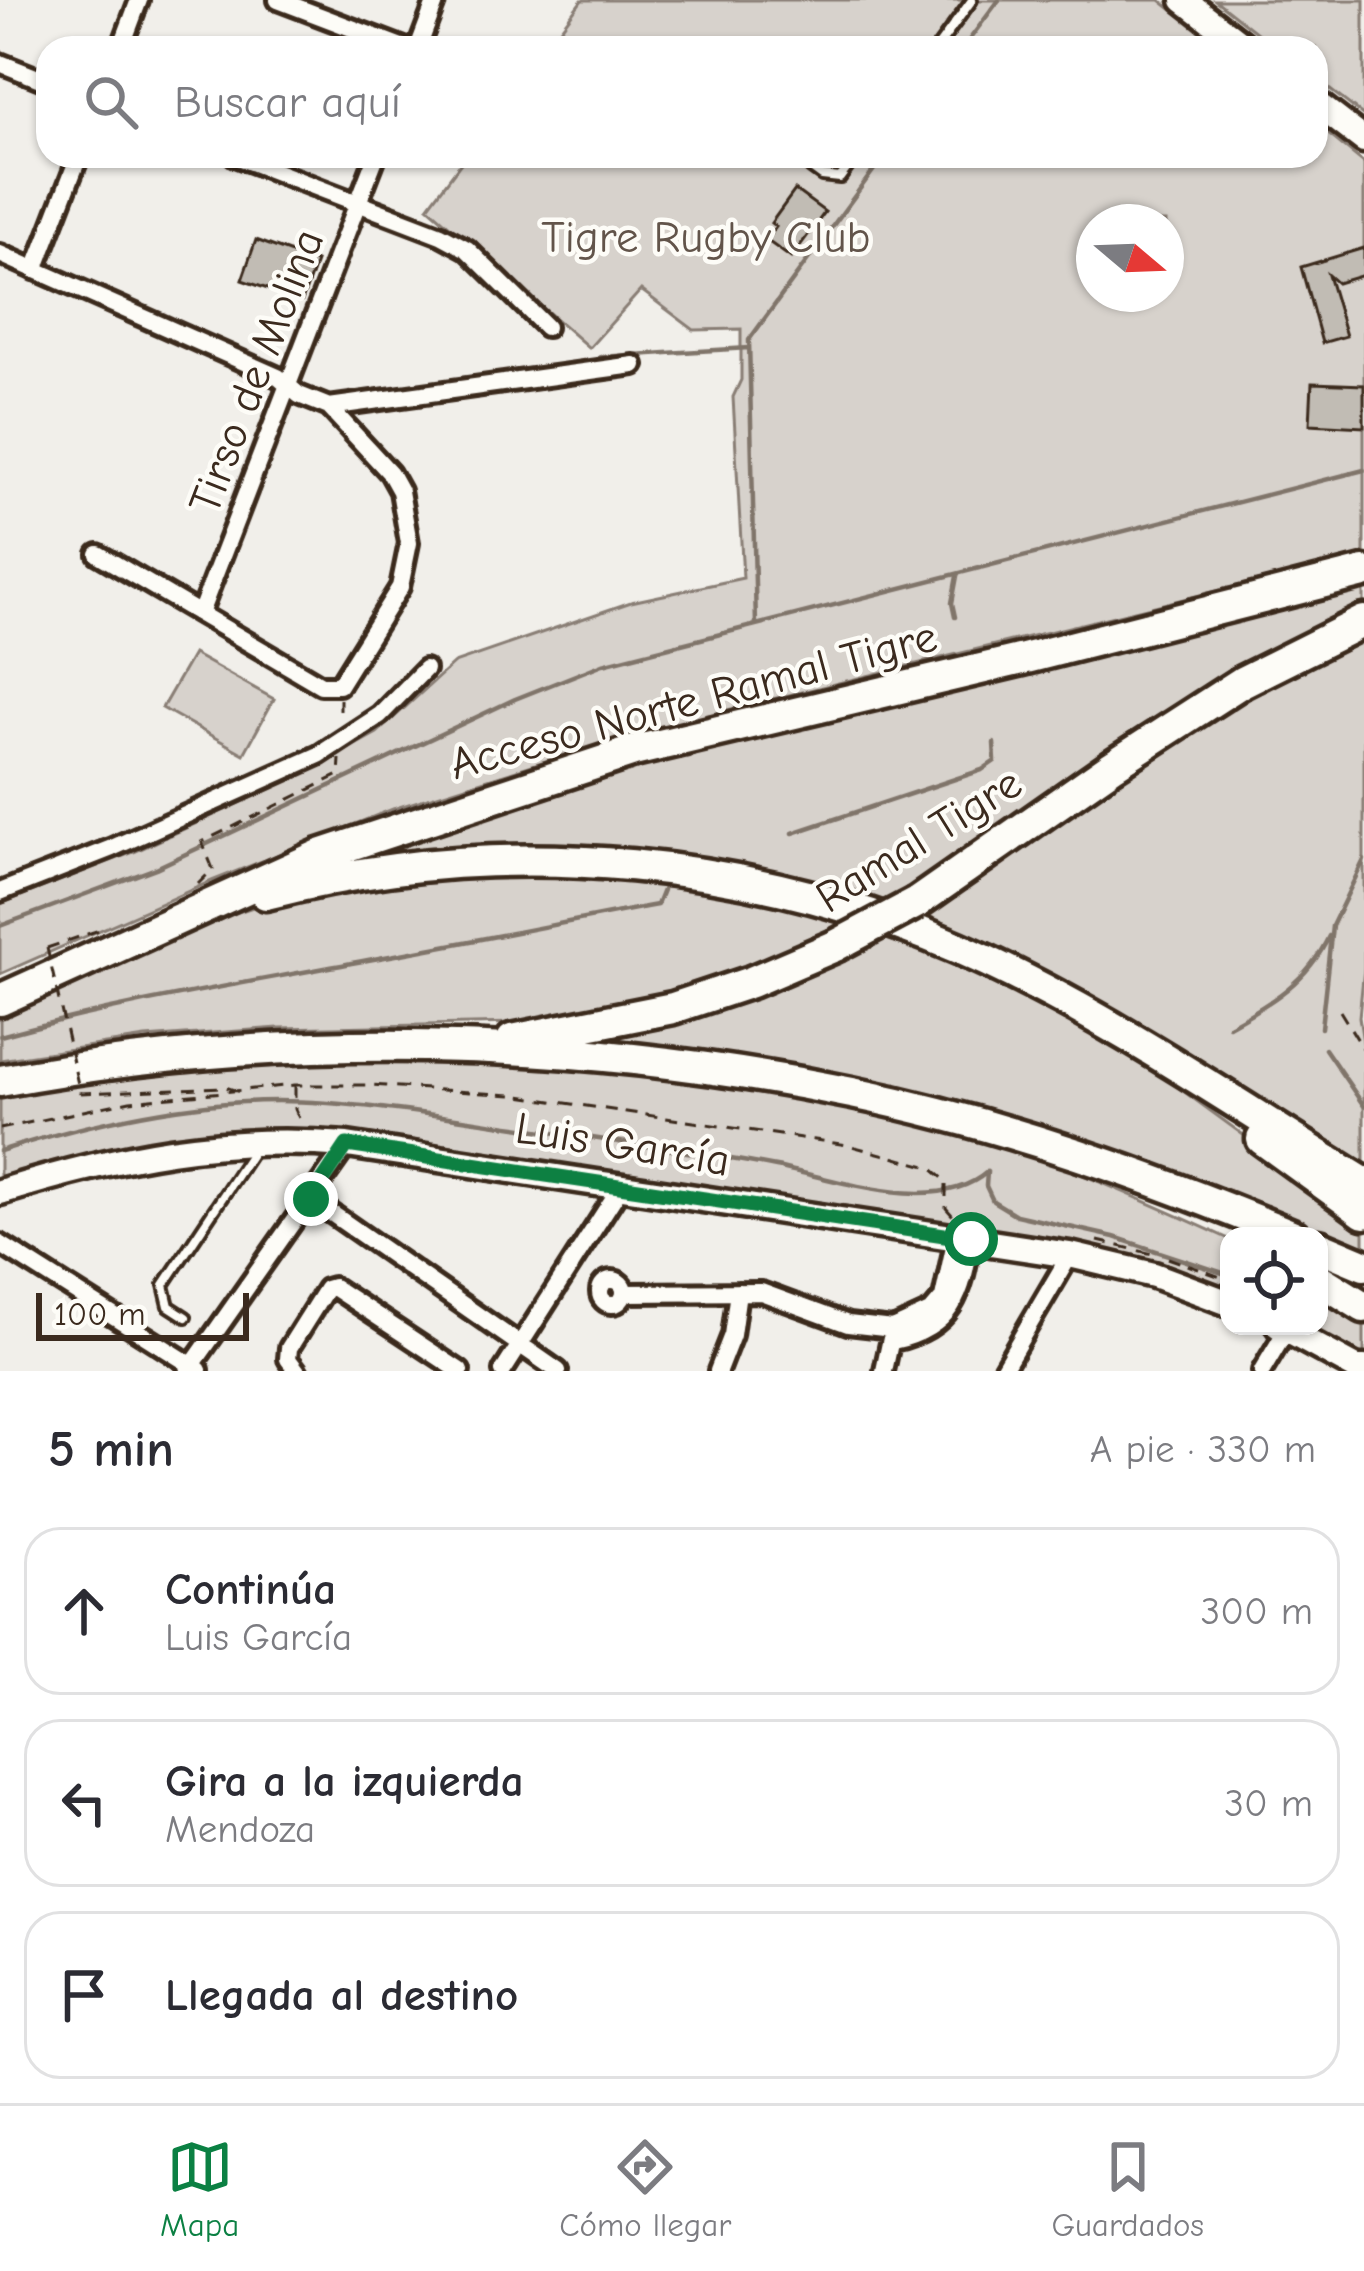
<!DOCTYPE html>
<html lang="es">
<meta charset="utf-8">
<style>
:root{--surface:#fff;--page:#f7f7f7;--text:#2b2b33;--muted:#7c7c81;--line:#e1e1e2;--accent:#0b8043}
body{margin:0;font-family:"Comic Neue",sans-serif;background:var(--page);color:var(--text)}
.controls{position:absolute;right:36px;bottom:36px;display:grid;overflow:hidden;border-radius:24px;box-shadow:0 3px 9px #0004}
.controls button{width:108px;height:108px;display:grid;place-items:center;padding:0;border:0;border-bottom:3px solid var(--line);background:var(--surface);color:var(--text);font:60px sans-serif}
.compass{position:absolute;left:1076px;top:204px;width:108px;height:108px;border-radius:50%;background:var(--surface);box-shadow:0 3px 9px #0004;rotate:109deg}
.scale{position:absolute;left:36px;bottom:30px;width:213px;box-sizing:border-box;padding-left:12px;border:6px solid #3b2a1e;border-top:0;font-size:33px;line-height:42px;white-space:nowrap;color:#3b2a1e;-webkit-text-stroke:9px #fdfcf7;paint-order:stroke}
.stop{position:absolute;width:36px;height:36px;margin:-27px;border:9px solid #0b8043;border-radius:50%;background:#fff}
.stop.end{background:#0b8043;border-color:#fff;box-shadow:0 3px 12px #0008}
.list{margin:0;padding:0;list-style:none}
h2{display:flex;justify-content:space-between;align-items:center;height:156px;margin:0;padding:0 48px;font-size:51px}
h2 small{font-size:39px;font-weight:400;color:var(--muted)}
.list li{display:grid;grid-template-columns:78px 1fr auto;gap:36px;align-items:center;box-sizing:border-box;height:168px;margin:0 24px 24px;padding:0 24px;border:3px solid var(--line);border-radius:36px}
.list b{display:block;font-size:45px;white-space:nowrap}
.list p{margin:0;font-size:39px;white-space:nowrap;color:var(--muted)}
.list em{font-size:39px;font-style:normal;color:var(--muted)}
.icon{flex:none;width:66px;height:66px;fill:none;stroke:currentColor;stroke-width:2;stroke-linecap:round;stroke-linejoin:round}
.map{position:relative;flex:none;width:1364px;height:1371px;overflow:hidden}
.search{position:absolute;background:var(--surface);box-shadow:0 3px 9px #0004;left:36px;right:36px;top:36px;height:132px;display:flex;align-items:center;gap:30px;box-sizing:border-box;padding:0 42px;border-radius:36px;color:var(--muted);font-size:45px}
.sheet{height:732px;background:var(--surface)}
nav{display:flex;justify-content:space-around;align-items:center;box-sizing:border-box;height:168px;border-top:3px solid var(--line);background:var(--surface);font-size:33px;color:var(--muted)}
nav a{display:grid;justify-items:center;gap:6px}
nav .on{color:var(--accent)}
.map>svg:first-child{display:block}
</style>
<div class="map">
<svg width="1364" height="1371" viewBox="0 0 1364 1371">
<rect width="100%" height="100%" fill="#f1efea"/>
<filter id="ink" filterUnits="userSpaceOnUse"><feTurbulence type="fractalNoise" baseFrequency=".00833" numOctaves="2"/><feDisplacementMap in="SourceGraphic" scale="24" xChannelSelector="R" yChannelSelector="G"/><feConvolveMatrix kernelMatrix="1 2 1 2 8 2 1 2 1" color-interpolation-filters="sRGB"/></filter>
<g filter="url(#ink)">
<path fill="#d7d2cc" stroke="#897e75" stroke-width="3" fill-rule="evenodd" d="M582 0H1160L1220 48H546Z
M1215 0H1364V116L1316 79V48H1276Z
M1316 124 1364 163V555L724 711 539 763 393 809 212 881 0 974V904L136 851 303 774 377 733 454 663 631 602 743 578 733 397 741 380V329L694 330 641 290 589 348 428 207 466 156H1316ZM1094 222H1166V294H1094Z
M1364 579V606L932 906 1251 691 1364 633V968L1359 1017 1364 1048V1175C1246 1099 1118 1004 991 945 784 849 546 819 323 868L518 796Z
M193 654 274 699 244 754 162 708Z
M468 872 653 875 812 905 999 975 1127 1050 1364 1223V1256L1119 1153 592 1041 588 1036 828 938 677 994 519 1023 279 1028 145 1038 0 1060V1011L178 932 253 907 326 889Z
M503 1059C652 1075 804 1085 948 1127 1045 1156 1137 1197 1229 1239V1292L1193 1277 1112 1253 376 1137 315 1132 0 1182V1095L225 1061Z
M1319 1287 1364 1313V1359L1302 1326H1319Z"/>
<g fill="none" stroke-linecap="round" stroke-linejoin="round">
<path stroke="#80746b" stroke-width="4.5" d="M963 48 999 0
M600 357 749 348
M955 617 952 603 957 576
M756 625 749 340 884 156
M793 833 982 770 995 761 994 743
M0 926 156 868 515 699 603 664 1364 470
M1229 1026C1271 1003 1308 981 1329 936
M1321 1028 1332 926 1364 860
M0 1036C124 1002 242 984 368 960 465 943 561 923 657 905L663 890
M1325 1049 1364 1106
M0 1151C89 1123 184 1101 278 1101 354 1101 447 1117 523 1128 608 1141 693 1151 776 1167 836 1179 937 1216 987 1172
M987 1172 986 1186 993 1201 1016 1215 1114 1237 1229 1275"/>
</g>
<path fill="#c1bcb4" stroke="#3b2a1e" stroke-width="3" d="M795 190 825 212 791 258 766 240 776 227 771 223Z
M256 240 316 262 302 301 242 280Z
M1364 248V275L1337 283 1328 275 1346 336 1322 343 1301 267Z
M1312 383 1364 385V427L1310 424Z"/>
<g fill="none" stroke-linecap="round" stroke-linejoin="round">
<defs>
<path id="lane" d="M937 48 972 0
M811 156V168L822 176 840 178 856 156
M186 1317 169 1306 164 1285 255 1148"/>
<path id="street" d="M278 0 404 48
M121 48 139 0
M418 48 436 0
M0 63 48 82
M235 156 441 235 467 249 546 327
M0 254 278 377 299 395 329 407 634 365
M35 270 79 156
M98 554 321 685H339L400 587 409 543 400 491 390 473 329 407
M201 611 376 156
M0 892 112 848 319 755 380 715 425 669
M311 1199 558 1371
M0 1244 199 1370
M600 1292a12 12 0 1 1 24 0a12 12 0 1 1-24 0Z
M624 1293 761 1292 848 1324 893 1329 932 1311 943 1298 956 1237
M893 1341C953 1328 962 1295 971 1239
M188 1371 347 1145
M297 1371 288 1359 289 1348 326 1289 333 1287 460 1371
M503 1371 622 1185
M718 1371 732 1335 738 1292
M884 1371 893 1329
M1002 1371 1070 1255
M1262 1371 1287 1329"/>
<path id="secondary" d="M1184 0 1246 48
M1316 103 1364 140
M0 1192C120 1155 221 1135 347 1145L1070 1255 1154 1275 1229 1303
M1279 1326 1362 1371"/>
<path id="highway" d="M266 894C503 832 766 857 987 961 1119 1023 1240 1107 1364 1183
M916 903 1112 766 1242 682 1364 621
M0 1000 320 855 634 751 1023 659 1364 572
M512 1040 673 1008 751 982 835 946
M0 1081C281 1029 572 1036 852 1093 1004 1124 1152 1177 1294 1236
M1262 1139 1364 1213
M1319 1246 1364 1265
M1319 1279 1364 1307
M1362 1371H1364"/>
</defs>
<use href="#lane" stroke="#3b2a1e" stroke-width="16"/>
<use href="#street" stroke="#3b2a1e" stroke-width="26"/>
<use href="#secondary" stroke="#3b2a1e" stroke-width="33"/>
<use href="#highway" stroke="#3b2a1e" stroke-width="39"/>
<path stroke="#3b2a1e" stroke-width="3" stroke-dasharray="12 9" stroke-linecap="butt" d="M340 699V720
M198 884 213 869 202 842 339 775 340 759
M47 948 99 930
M1340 1011 1364 1050
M295 1086V1109L301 1123
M80 1093 226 1087 242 1093
M0 1129 130 1101 295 1085H372L512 1095 848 1145 930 1167 946 1181V1208L953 1216
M1098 1241 1153 1254
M1168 1258 1229 1280"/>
<use href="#lane" stroke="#fdfcf7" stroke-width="8"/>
<use href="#street" stroke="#fdfcf7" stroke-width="16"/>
<use href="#secondary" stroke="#fdfcf7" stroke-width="24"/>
<use href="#highway" stroke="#fdfcf7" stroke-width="30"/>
<defs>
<path id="highway-bridge" d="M835 946 916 903"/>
</defs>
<use href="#highway-bridge" stroke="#3b2a1e" stroke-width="39" stroke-linecap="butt"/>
<path stroke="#3b2a1e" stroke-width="3" stroke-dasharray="12 9" stroke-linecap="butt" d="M47 948 80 1093"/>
<use href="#highway-bridge" stroke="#fdfcf7" stroke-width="30"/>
</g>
</g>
<g fill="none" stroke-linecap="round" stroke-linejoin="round" filter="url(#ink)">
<path stroke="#0b8043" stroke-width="15" d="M311 1199 347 1145 971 1239"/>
</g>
<g text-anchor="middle" stroke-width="9" stroke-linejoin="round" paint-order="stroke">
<g font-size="45" fill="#62544a" stroke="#fdfcf7">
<text x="706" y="252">Tigre Rugby Club</text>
</g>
<g font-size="45" fill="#3b2a1e" stroke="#fdfcf7">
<text transform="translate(255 371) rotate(-69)" y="16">Tirso de Molina</text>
<text transform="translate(693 699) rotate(-15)" y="16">Acceso Norte Ramal Tigre</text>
<text transform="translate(918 839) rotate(-32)" y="16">Ramal Tigre</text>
<text transform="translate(623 1143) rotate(9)" y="16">Luis García</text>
</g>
</g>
</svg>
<div class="controls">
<button><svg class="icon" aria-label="locate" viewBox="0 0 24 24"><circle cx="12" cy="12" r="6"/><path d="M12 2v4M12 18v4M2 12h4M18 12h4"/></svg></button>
</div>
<svg class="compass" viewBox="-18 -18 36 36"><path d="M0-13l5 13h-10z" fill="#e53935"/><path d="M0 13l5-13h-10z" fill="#7c7c81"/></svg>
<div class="scale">100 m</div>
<div class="stop" style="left:971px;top:1239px"></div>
<div class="stop end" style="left:311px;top:1199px"></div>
<div class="search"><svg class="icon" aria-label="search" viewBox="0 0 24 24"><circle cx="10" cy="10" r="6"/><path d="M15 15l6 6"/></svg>Buscar aquí</div>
</div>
<section class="sheet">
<h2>5 min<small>A pie · 330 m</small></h2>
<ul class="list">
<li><svg class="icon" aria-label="ahead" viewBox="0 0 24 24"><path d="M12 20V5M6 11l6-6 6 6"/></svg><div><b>Continúa</b><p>Luis García</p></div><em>300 m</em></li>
<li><svg class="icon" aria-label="left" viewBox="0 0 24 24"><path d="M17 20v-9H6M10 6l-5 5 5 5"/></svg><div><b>Gira a la izquierda</b><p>Mendoza</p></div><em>30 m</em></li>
<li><svg class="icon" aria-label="arrive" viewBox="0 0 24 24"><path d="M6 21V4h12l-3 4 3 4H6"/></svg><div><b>Llegada al destino</b></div></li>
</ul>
</section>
<nav>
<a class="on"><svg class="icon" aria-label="map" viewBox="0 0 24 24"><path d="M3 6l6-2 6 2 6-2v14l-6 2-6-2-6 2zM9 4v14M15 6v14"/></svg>Mapa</a>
<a><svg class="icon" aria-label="directions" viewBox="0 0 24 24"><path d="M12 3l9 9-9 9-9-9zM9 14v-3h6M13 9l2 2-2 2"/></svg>Cómo llegar</a>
<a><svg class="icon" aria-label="saved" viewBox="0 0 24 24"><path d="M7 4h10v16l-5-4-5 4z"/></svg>Guardados</a>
</nav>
